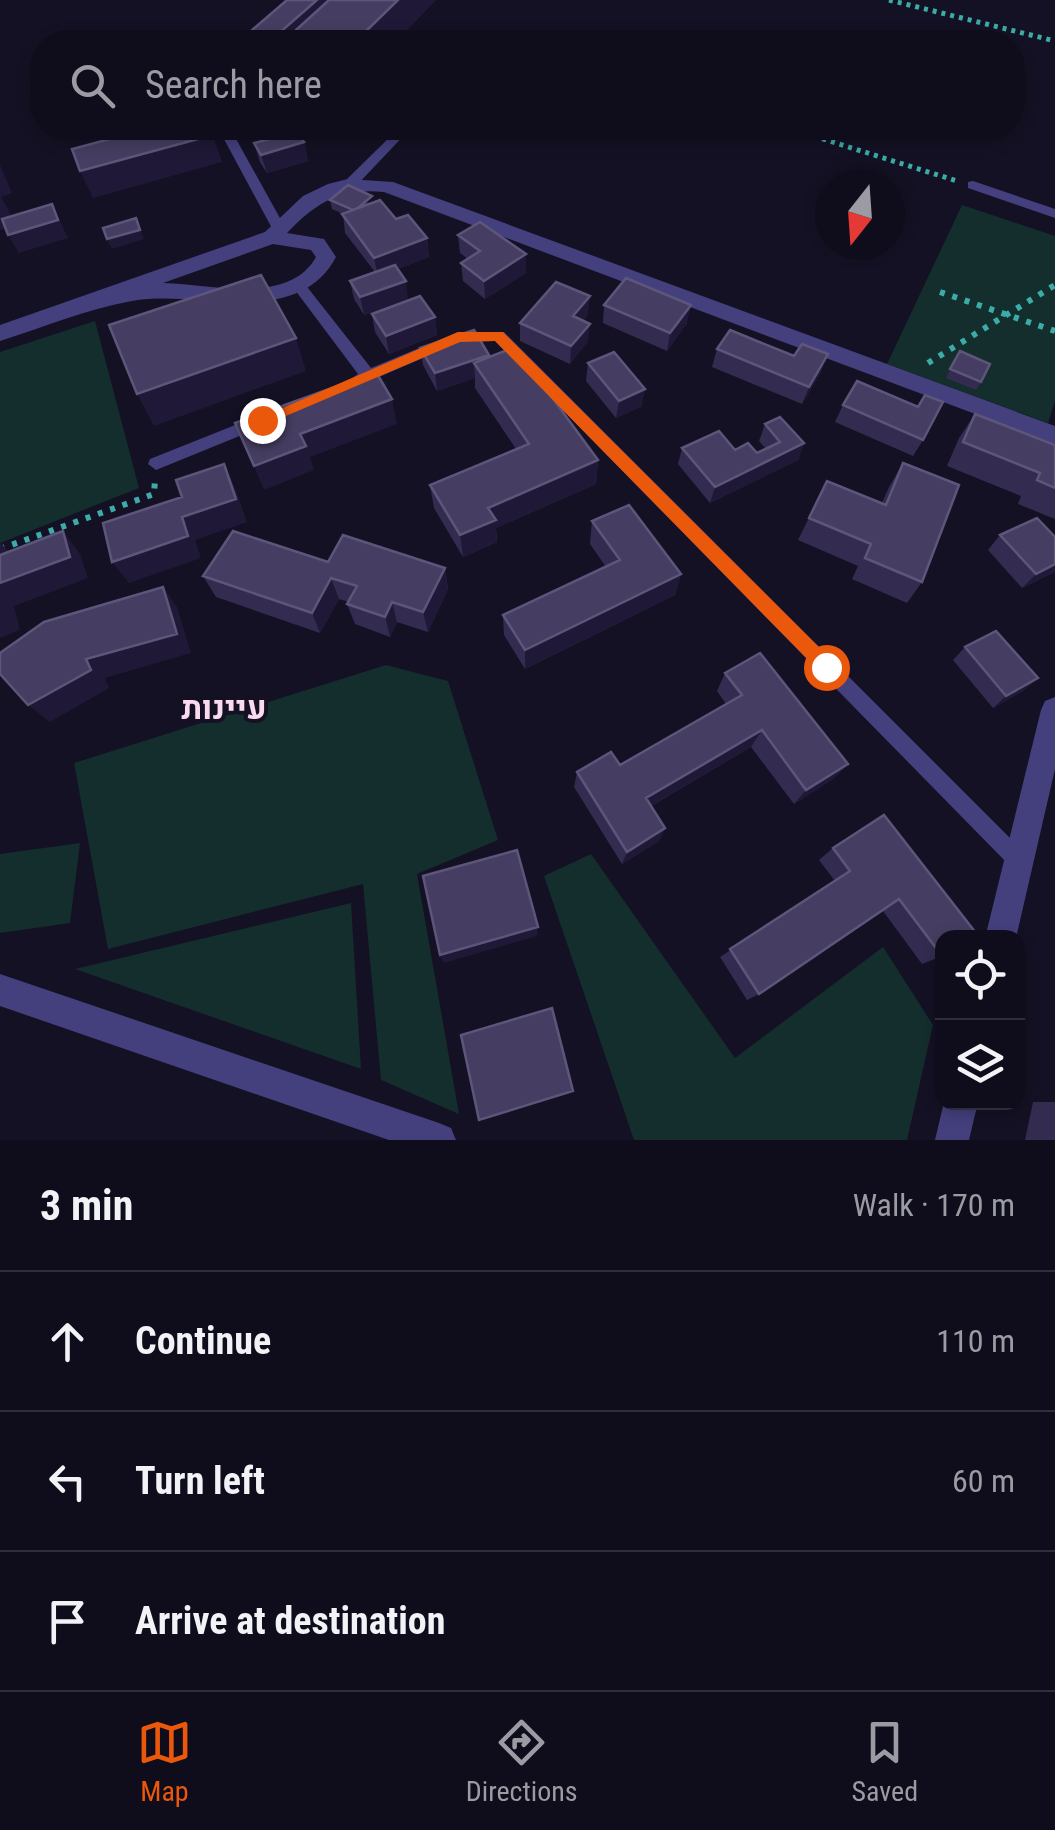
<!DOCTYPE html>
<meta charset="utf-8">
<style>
:root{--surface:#0f0d1b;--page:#181624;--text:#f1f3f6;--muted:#9b9ca3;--line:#2f2d3a;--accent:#ea580c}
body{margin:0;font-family:"Roboto Condensed",Heebo,sans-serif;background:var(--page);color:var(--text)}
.controls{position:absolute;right:30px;bottom:30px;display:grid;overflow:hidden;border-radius:20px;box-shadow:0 5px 15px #0003}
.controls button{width:90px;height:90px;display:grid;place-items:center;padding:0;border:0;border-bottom:2px solid var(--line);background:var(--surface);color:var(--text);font:50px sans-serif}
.compass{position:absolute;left:815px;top:170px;width:90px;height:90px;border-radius:50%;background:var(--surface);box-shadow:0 5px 15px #0003;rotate:197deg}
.stop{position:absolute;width:30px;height:30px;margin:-22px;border:8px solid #ea580c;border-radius:50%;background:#fff}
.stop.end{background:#ea580c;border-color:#fff;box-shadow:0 2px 10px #0008}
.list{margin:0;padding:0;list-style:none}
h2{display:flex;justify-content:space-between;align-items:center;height:130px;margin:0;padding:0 40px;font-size:42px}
h2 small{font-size:32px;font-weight:400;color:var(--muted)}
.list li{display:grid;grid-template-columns:65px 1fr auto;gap:30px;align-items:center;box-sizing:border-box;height:140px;padding:0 40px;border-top:2px solid var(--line)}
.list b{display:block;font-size:38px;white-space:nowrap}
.list em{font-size:32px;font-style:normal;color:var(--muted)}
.icon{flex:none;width:55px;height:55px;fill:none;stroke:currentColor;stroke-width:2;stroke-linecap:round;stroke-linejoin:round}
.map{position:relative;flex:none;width:1055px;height:1140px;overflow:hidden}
.search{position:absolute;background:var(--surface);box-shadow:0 5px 15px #0003;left:30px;right:30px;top:30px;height:110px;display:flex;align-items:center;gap:25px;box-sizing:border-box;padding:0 35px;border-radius:40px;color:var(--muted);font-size:38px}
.sheet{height:550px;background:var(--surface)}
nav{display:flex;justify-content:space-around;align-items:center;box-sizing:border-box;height:140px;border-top:2px solid var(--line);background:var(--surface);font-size:28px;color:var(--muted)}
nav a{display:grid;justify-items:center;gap:5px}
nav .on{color:var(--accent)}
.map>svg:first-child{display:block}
</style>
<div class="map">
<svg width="1055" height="1140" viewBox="0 0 1055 1140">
<rect width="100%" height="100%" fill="#141124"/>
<path fill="#142d2d" d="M962 205 1055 236V401L1048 423 887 364Z
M95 321 139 488 0 543V352Z
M386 665 448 681 498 840 417 874 459 1114 381 1080 363 884 108 949 74 763Z
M80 843 70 923 0 933V854Z
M591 854 735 1058 883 947 933 1025 907 1140H634L544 876Z
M351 903 361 1069 75 969Z"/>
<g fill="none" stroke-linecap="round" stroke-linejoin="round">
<path stroke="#3baca7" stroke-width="5" stroke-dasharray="4 5" stroke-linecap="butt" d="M889 0 1055 41
M788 128 957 181"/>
<path stroke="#3baca7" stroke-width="6" stroke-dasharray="5 8" stroke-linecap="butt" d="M940 292 1055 331
M928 363 1055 285
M0 549 154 494 155 480"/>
<path fill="#44407e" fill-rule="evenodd" d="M495 33 501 36 495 42H484Z
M218 128H230L286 229 284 232H274Z
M399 128H411L355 187H345V181Z
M973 181 1055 209V218L968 188V182Z
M299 281 304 283 371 368 458 332H504L1025 853 1028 860 1025 867 1018 870 1011 867 495 341 460 342 356 387 348 381 358 374 292 286Z
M258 416 266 422 264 426 156 470 148 464 150 459Z"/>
<path fill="#44407e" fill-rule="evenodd" d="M348 179 393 182 1055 426V444L384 192C340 188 317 202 287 233L324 239 336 257C297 330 199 289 132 301 86 309 45 327 0 341V325L265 232 303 196 328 184ZM273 244 311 250 316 257C289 306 209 284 163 283Z
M1055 697V769L1016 938H985L1041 710 1045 701Z
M0 974 439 1123 451 1128 456 1140H389L0 1006Z
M944 1102H978L969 1140H935Z"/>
</g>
<path fill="#342c50" d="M436 0 395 42H245L244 37Z
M246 128H295L304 142 308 161 267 173 260 162 254 143 264 140 261 134 252 137Z
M330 200 373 203 396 219 427 238 429 257 397 269 408 300 364 315 354 299 350 281 375 272 345 233 343 214 332 209Z
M458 235 526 273 485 299 463 281 461 263 468 259 460 253Z
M604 305 687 323 667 351 603 323Z
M372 314 435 317 437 335 389 354 375 332Z
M588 314 583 321 588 341 570 364 520 341V323Z
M420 348 489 357 598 460 596 484 496 528 497 542 463 557 434 508 430 485 516 449 475 388V378L437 391 423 365Z
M717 349 821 372 802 404 712 367Z
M960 351 981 382 976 390 946 378Z
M588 363 642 406 616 418 586 381Z
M843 405 923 440 913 456 835 422Z
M975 414 1055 445V519L1018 504 1021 496 947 466 959 438Z
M765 424 804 443 798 460 710 503 678 464 682 448 735 450 757 453 766 449 759 441Z
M903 463 922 582 907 603 852 579 858 566 798 540 827 481 882 503 889 487Z
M592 521 681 574 675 595 525 669 504 635 503 615 606 567 590 544Z
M1000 535 1055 537V572L1022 588 988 550Z
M328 562 445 568 448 589 428 632 397 622 390 637 355 624 347 604 349 602 339 599 320 633 216 597 203 576Z
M965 647 1038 678 1023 691 993 708 953 660Z
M725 673 848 764 833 779 794 804 751 747 651 806 665 828 659 841 622 864 574 787 577 772 620 765 726 704 717 691Z
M884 815 942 956 922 964 883 911 759 994 747 1000 720 957 835 881 819 860 833 848Z
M1033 1102H1055V1140H1025Z"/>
<path fill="#1f1937" d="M317 0H353L286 39 287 42H269Z
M398 0H436L395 42H361L360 37Z
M343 32 345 42H333Z
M249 128H259L261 134 252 137Z
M213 135 222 162 93 198 80 171Z
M304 142 308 161 267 173 261 155Z
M0 165 12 193 1 197 8 209 14 226 0 230Z
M52 204 68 238 19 253 8 235Z
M136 218 144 239 112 249 107 239Z
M427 238 429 257 378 276 374 258Z
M526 254V273L485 299 484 281Z
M406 281 408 300 364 315 360 297Z
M590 296 588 314 572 334 573 316Z
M691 305 687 323 667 351 670 333Z
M435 317 437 335 389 354 386 336Z
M590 324 588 341 570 364 571 346Z
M296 338 306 371 154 426 137 394Z
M828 354 821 372 802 404 809 387Z
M489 355 490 373 474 363 475 378 437 391 435 373Z
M645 389 642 406 616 418 619 401Z
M392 399 397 424 310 457 314 470 264 490 254 466 300 434Z
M804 443 798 460 710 503 715 487Z
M598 460 596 484 496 528 497 542 463 557 460 535 488 508Z
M224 464 235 488 247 522 195 540 201 558 129 583 112 562 182 517Z
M63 531 80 554 88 578 14 606 20 630 0 638V542L13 556Z
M1055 564V572L1022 588 1036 574Z
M445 568 448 589 428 632 423 612Z
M681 574 675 595 525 669V650Z
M331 578 339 599 320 633 312 613Z
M163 587 177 607 191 653 105 678 109 688 50 722 28 705Z
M392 602 397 622 390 637 385 617Z
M1038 678 1023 691 993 708 1006 696Z
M762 730 751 747 640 812 646 798Z
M848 764 833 779 794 804 806 790Z
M665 828 659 841 622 864 627 852Z
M538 927 537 936 444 963 440 955Z"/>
<path fill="#463e62" stroke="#5d567a" stroke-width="2.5" d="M287 0H317L269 42 244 37Z
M329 0H398L360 37 343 32 333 42H298L286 39Z
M151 128H209L213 135 80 171 72 149Z
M263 128H295L304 142 261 155 254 143 270 139Z
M348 185 372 196 358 208 353 210 330 200Z
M380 200 396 219 408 215 427 238 374 258 342 214Z
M52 204 58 220 8 235 2 219Z
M136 218 140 230 107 239 103 228Z
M480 222 526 254 484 281 461 263 480 251 458 235Z
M395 265 406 281 360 297 350 281Z
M261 275 296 338 137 394 109 325Z
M626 278 691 305 670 333 604 305Z
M556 282 590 296 573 316 590 324 571 346 520 323Z
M420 296 435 317 386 336 372 314Z
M474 330 489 355 435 373 420 348Z
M730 330 794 356 802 344 828 354 809 387 717 349Z
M515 347 598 460 488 508 496 520 460 535 430 485 529 444 474 363Z
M960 351 990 364 981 382 950 369Z
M614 352 645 389 619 401 588 363Z
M376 372 392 399 300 434 306 446 254 466 235 423Z
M857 381 918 407 925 395 943 402 923 440 843 405Z
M975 414 1055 445V488L1037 480 1040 473 963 442Z
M780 417 804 443 715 487 682 448 719 431 735 450 748 443 757 453 780 442 765 424Z
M903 463 959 485 922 582 865 558 871 544 809 518 827 481 886 505Z
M224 464 236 499 182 517 188 536 112 562 103 523 182 497 176 480Z
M629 505 681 574 525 650 503 615 620 560 592 521Z
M1037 518 1055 537V564L1036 574 1000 535Z
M63 531 70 557 0 583V555Z
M233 531 328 562 343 535 445 568 423 612 392 602 385 617 347 604 357 586 331 578 312 613 203 576Z
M163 587 177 634 86 659 91 670 28 705 0 674V653L44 622Z
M996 631 1038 678 1006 696 965 647Z
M760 653 848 764 806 790 762 730 646 798 665 828 627 852 577 772 611 752 620 765 742 695 725 673Z
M884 815 976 933 969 938H942V956L899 899 759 994 730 949 850 871 833 848Z
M517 850 538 927 440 955 423 876Z
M552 1008 573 1091 479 1120 461 1035Z"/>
<path fill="#ea580c" d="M458 332H503L833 661V672H820L495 341 460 342 267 424 262 426 255 420Z"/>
<g text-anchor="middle" stroke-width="8" stroke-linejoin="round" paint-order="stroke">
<g font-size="32" font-weight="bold" fill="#fbd9ee" stroke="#141124">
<text x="224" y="719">עיינות</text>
</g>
</g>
</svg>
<div class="controls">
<button><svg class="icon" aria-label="locate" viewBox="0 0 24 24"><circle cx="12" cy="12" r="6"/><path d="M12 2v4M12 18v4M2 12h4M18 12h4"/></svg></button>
<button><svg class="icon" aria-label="layers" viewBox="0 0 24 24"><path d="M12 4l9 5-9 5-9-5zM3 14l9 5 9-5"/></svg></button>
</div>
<svg class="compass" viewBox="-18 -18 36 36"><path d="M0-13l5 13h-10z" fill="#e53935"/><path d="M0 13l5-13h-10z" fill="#9b9ca3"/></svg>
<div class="stop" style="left:826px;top:667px"></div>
<div class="stop end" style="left:262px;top:420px"></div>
<div class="search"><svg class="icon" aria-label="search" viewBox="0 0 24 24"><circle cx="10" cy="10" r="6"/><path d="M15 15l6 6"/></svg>Search here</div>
</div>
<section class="sheet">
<h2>3 min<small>Walk · 170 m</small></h2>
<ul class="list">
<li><svg class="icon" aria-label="ahead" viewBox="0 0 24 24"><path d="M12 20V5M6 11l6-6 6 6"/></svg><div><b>Continue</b></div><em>110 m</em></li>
<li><svg class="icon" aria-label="left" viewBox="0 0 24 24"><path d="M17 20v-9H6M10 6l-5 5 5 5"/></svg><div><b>Turn left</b></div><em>60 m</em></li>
<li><svg class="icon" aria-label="arrive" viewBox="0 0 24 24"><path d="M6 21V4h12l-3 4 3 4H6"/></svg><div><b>Arrive at destination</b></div></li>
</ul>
</section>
<nav>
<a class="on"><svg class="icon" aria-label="map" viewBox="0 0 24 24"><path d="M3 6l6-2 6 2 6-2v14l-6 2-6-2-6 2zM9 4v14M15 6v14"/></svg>Map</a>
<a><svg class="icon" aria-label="directions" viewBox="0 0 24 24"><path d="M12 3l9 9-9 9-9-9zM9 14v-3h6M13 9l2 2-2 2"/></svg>Directions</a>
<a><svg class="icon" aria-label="saved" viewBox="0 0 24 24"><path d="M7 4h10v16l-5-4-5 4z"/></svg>Saved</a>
</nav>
